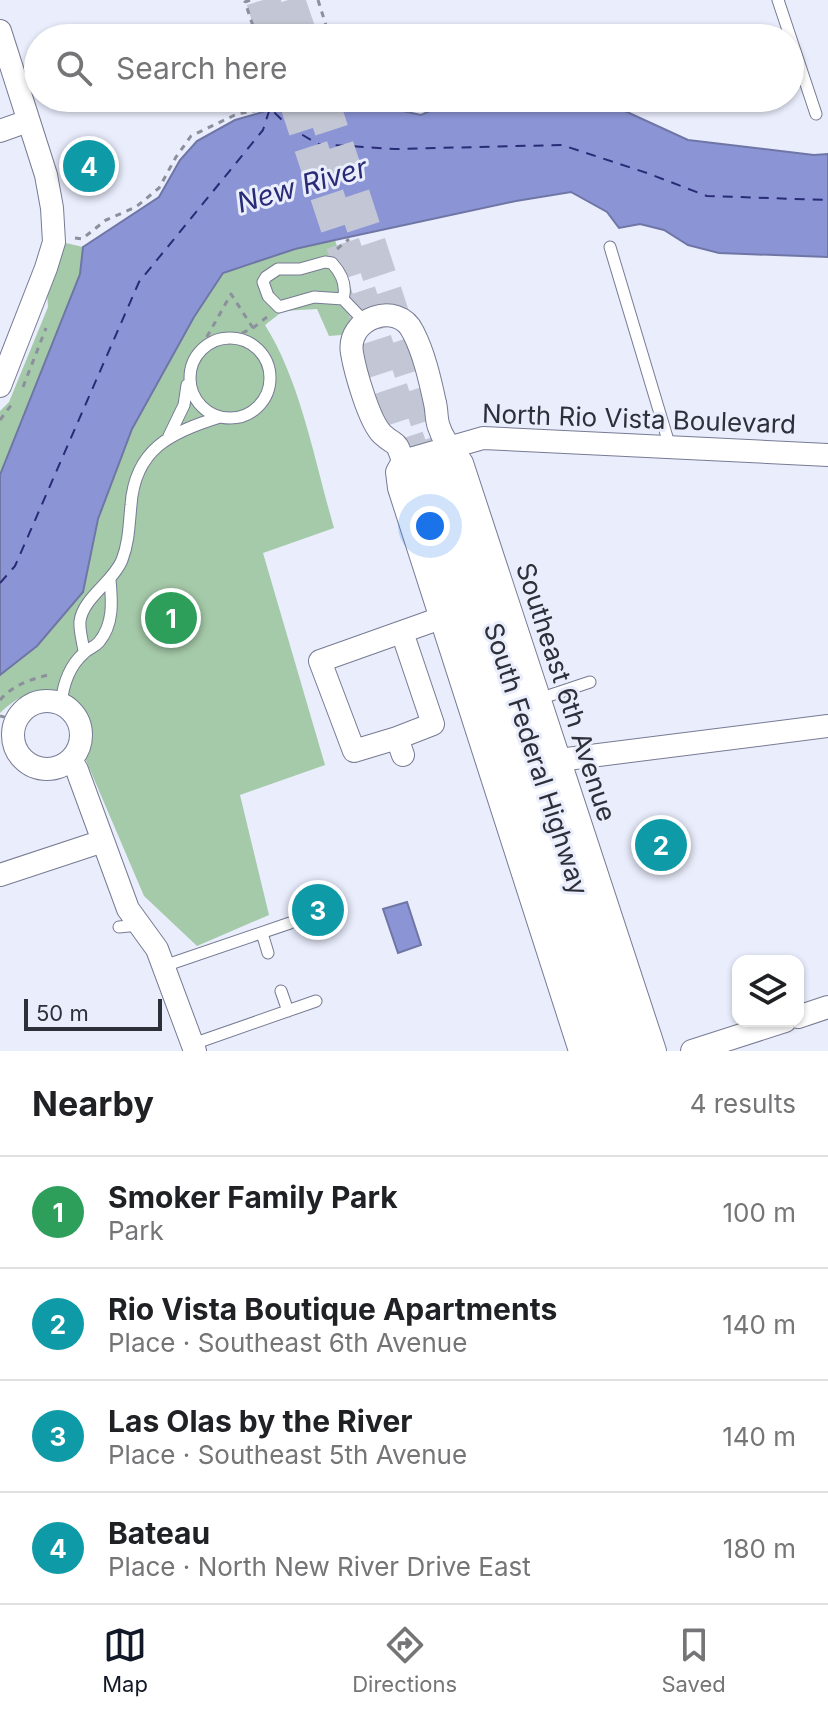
<!DOCTYPE html>
<meta charset="utf-8">
<style>
:root{--surface:#fff;--page:#f6f6f6;--text:#202124;--muted:#757577;--line:#e0e0e0;--accent:#111827}
body{margin:0;font-family:Inter,sans-serif;background:var(--page);color:var(--text)}
.controls{position:absolute;right:24px;bottom:24px;display:grid;overflow:hidden;border-radius:16px;box-shadow:0 2px 6px #0004}
.controls button{width:72px;height:72px;display:grid;place-items:center;padding:0;border:0;border-bottom:2px solid var(--line);background:var(--surface);color:var(--text);font:40px sans-serif}
.scale{position:absolute;left:24px;bottom:20px;width:138px;box-sizing:border-box;padding-left:8px;border:4px solid #2d2f39;border-top:0;font-size:22px;line-height:28px;white-space:nowrap;color:#2d2f39;-webkit-text-stroke:6px #e9edfc;paint-order:stroke}
.you{position:absolute;left:430px;top:526px;width:28px;height:28px;margin:-20px;border:6px solid #fff;border-radius:50%;background:#1a73e8;box-shadow:0 0 0 12px #1a73e833}
.badge{display:grid;place-items:center;width:52px;height:52px;border-radius:50%;background:var(--accent);color:#fff;font-size:26px;font-weight:700}
.pin{position:absolute;translate:-50% -50%;border:4px solid #fff;box-shadow:0 2px 8px #0006}
.list{margin:0;padding:0;list-style:none}
h2{display:flex;justify-content:space-between;align-items:center;height:104px;margin:0;padding:0 32px;font-size:34px}
h2 small{font-size:26px;font-weight:400;color:var(--muted)}
.list li{display:grid;grid-template-columns:52px 1fr auto;gap:24px;align-items:center;box-sizing:border-box;height:112px;padding:0 32px;border-top:2px solid var(--line)}
.list b{display:block;font-size:30px;white-space:nowrap}
.list p{margin:0;font-size:26px;white-space:nowrap;color:var(--muted)}
.list em{font-size:26px;font-style:normal;color:var(--muted)}
.icon{flex:none;width:44px;height:44px;fill:none;stroke:currentColor;stroke-width:2;stroke-linecap:round;stroke-linejoin:round}
.map{position:relative;flex:none;width:828px;height:1051px;overflow:hidden}
.search{position:absolute;background:var(--surface);box-shadow:0 2px 6px #0004;left:24px;right:24px;top:24px;height:88px;display:flex;align-items:center;gap:20px;box-sizing:border-box;padding:0 28px;border-radius:44px;color:var(--muted);font-size:30px}
.sheet{height:552px;background:var(--surface)}
nav{display:flex;justify-content:space-around;align-items:center;box-sizing:border-box;height:112px;border-top:2px solid var(--line);background:var(--surface);font-size:22px;color:var(--muted)}
nav a{display:grid;justify-items:center;gap:4px}
nav .on{color:var(--accent)}
.map>svg:first-child{display:block}
</style>
<div class="map">
<svg width="828" height="1051" viewBox="0 0 828 1051">
<rect width="100%" height="100%" fill="#e9edfc"/>
<path fill="#a5caa9" d="M335 240 359 313 341 335 329 336 317 309 283 311 265 325C301 382 315 463 334 528L263 553 325 765 240 795 269 915 197 946 144 896 56 690C33 688 17 697 0 713V675L37 646 83 592 98 519 132 429 194 317 223 273 295 249Z
M66 243 83 247 80 274 0 475V411L9 402 48 307 47 293Z"/>
<path fill="#8b95d5" stroke="#6f76a6" stroke-width="2" d="M275 98H366L389 108 421 115 459 98H589L627 112 688 140 814 155 828 154V257L719 253 688 245 664 230 640 224 619 228 607 212 571 192 516 201 335 240 295 249 223 273 194 317 132 429 98 519 83 592 37 646 0 675V475L80 274 83 247 159 197 180 160 197 141 235 120 273 109Z
M407 902 421 945 398 953 383 909Z"/>
<g fill="none" stroke-linecap="round" stroke-linejoin="round">
<path stroke="#2a2b76" stroke-width="2" stroke-dasharray="10 8" stroke-linecap="butt" d="M0 583 15 566 139 282 263 130 270 108 289 127 318 144 395 149 562 145 647 173 707 196 828 200"/>
<path stroke="#c3c7d5" stroke-width="34" stroke-dasharray="34 17" stroke-linecap="butt" d="M263 0 275 38
M288 0 301 38
M295 98 420 478
M321 98 440 460"/>
<defs>
<path id="service" d="M778 0 816 114
M610 247 670 447
M343 299C347 286 342 274 332 263L325 262 300 269H278L266 277 263 282 268 296 279 307 314 297 343 299 365 322
M190 378a40 40 0 1 1 80 0a40 40 0 1 1-80 0Z
M169 436 184 405 187 385
M84 652C83 642 79 631 80 621 83 598 113 582 122 560 129 542 129 524 131 505 135 449 171 432 220 417
M539 699 590 682
M61 704C63 685 69 666 84 653 89 648 95 647 99 642 114 624 112 601 110 580
M119 927 139 925
M262 933 268 953
M164 966 290 923
M281 991 288 1011
M193 1044 316 1001"/>
<path id="minor" d="M0 31 46 175 52 208 54 242 46 268 0 386
M0 131 28 121
M403 461C395 437 397 448 382 434 369 421 355 371 352 353 346 318 398 300 413 332 424 353 430 380 435 403 437 411 436 420 439 427 443 441 454 452 462 463L655 1051
M403 461 397 472 399 488 580 1051
M403 461 483 438 828 455
M13 735a34 34 0 1 1 68 0a34 34 0 1 1-68 0Z
M397 738 433 724 402 632
M403 755 397 738 354 751 320 661 441 618
M71 760 77 770 128 909 157 949 195 1051
M559 760 828 726
M0 875 103 841
M798 1017 828 1007
M692 1051 785 1021"/>
<path id="primary" d="M442 467 630 1051
M420 478 603 1051"/>
</defs>
<use href="#service" stroke="#777b93" stroke-width="13"/>
<use href="#minor" stroke="#777b93" stroke-width="24"/>
<use href="#primary" stroke="#777b93" stroke-width="36"/>
<path stroke="#8c8f9c" stroke-width="3" stroke-dasharray="6 6" stroke-linecap="butt" d="M250 0 245 2 257 38
M318 0 330 38
M75 238 82 239 106 220 136 207 159 188 176 157 191 136 237 114 270 108 271 98
M337 249 349 239
M231 338 253 328 267 317
M195 358 231 294 253 328
M23 387 46 328
M0 420 12 404
M0 700C14 684 32 679 52 674
M0 716 17 720"/>
<use href="#service" stroke="#fff" stroke-width="11"/>
<use href="#minor" stroke="#fff" stroke-width="22"/>
<use href="#primary" stroke="#fff" stroke-width="34"/>
</g>
<g text-anchor="middle" stroke-width="6" stroke-linejoin="round" paint-order="stroke">
<g font-size="26" fill="#2d2f39" stroke="#e9edfc">
<text transform="translate(639 419) rotate(2)" y="9">North Rio Vista Boulevard</text>
<text transform="translate(566 692) rotate(72)" y="9">Southeast 6th Avenue</text>
<text transform="translate(536 759) rotate(72)" y="9">South Federal Highway</text>
</g>
<g font-size="28" font-style="italic" fill="#2a2b76" stroke="#e9edfc">
<text transform="translate(302 185) rotate(-16)" y="10">New River</text>
</g>
</g>
</svg>
<div class="controls">
<button><svg class="icon" aria-label="layers" viewBox="0 0 24 24"><path d="M12 4l9 5-9 5-9-5zM3 14l9 5 9-5"/></svg></button>
</div>
<div class="scale">50 m</div>
<div class="you"></div>
<div class="pin badge" style="left:171px;top:618px;background:#2e9e5b">1</div>
<div class="pin badge" style="left:661px;top:845px;background:#0f9aa8">2</div>
<div class="pin badge" style="left:318px;top:910px;background:#0f9aa8">3</div>
<div class="pin badge" style="left:89px;top:166px;background:#0f9aa8">4</div>
<div class="search"><svg class="icon" aria-label="search" viewBox="0 0 24 24"><circle cx="10" cy="10" r="6"/><path d="M15 15l6 6"/></svg>Search here</div>
</div>
<section class="sheet">
<h2>Nearby<small>4 results</small></h2>
<ul class="list">
<li><span class="badge" style="background:#2e9e5b">1</span><div><b>Smoker Family Park</b><p>Park</p></div><em>100 m</em></li>
<li><span class="badge" style="background:#0f9aa8">2</span><div><b>Rio Vista Boutique Apartments</b><p>Place · Southeast 6th Avenue</p></div><em>140 m</em></li>
<li><span class="badge" style="background:#0f9aa8">3</span><div><b>Las Olas by the River</b><p>Place · Southeast 5th Avenue</p></div><em>140 m</em></li>
<li><span class="badge" style="background:#0f9aa8">4</span><div><b>Bateau</b><p>Place · North New River Drive East</p></div><em>180 m</em></li>
</ul>
</section>
<nav>
<a class="on"><svg class="icon" aria-label="map" viewBox="0 0 24 24"><path d="M3 6l6-2 6 2 6-2v14l-6 2-6-2-6 2zM9 4v14M15 6v14"/></svg>Map</a>
<a><svg class="icon" aria-label="directions" viewBox="0 0 24 24"><path d="M12 3l9 9-9 9-9-9zM9 14v-3h6M13 9l2 2-2 2"/></svg>Directions</a>
<a><svg class="icon" aria-label="saved" viewBox="0 0 24 24"><path d="M7 4h10v16l-5-4-5 4z"/></svg>Saved</a>
</nav>
